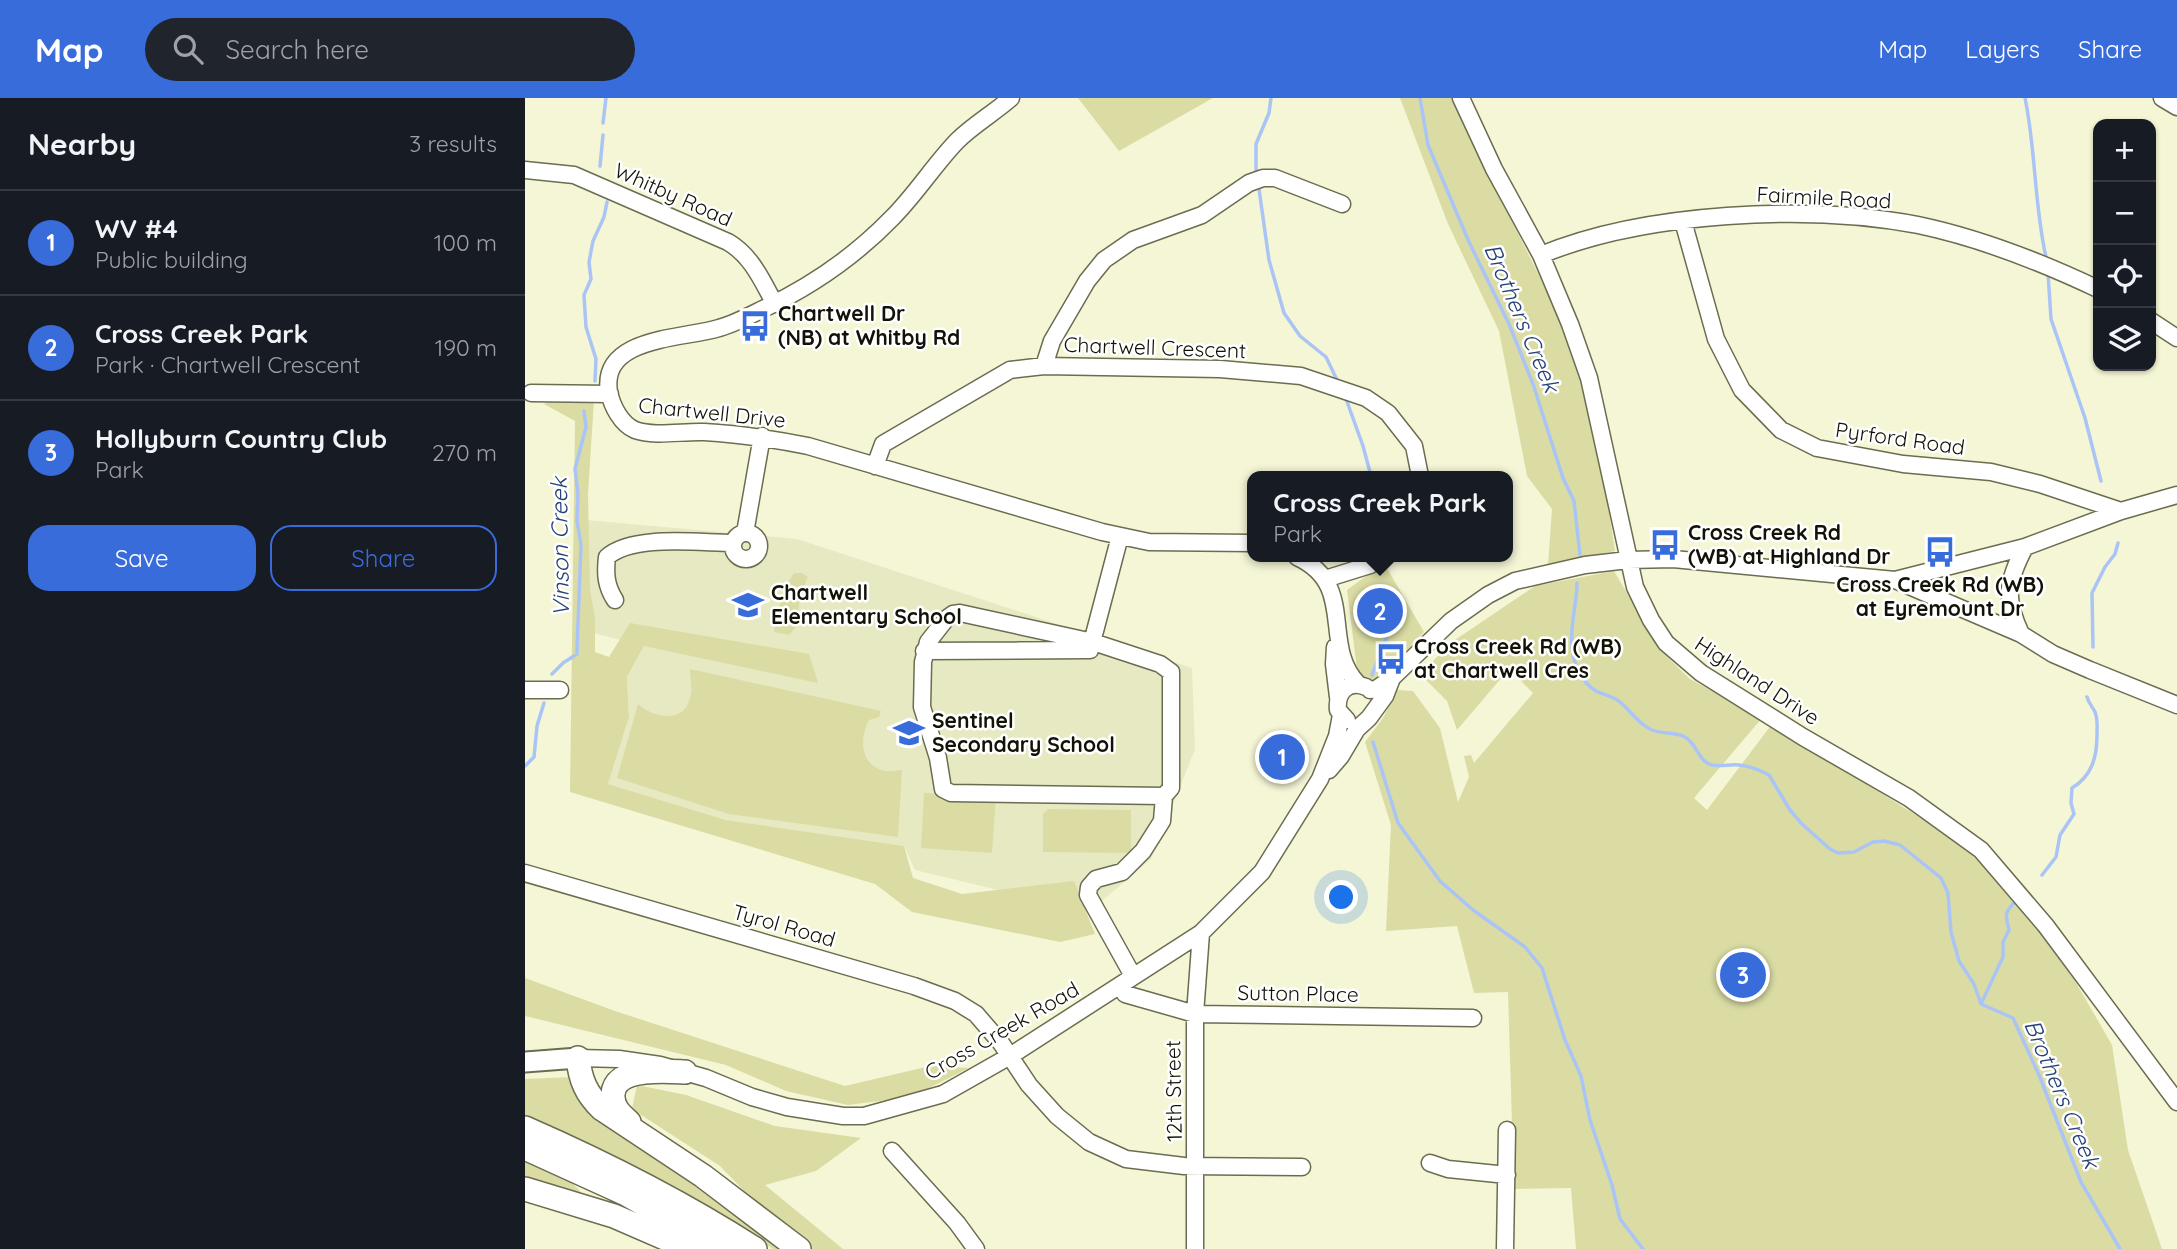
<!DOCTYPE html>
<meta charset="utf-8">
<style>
:root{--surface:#171b24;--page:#20242c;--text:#f1f3f6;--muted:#9ea1a6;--line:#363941;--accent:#396cdb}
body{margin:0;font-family:Quicksand,sans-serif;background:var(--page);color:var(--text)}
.controls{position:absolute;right:21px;top:21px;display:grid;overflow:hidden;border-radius:14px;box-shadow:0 2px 5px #0004}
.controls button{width:63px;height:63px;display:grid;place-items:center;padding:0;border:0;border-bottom:2px solid var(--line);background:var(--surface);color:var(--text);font:35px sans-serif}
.you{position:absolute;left:817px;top:800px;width:24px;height:24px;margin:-18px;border:5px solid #fff;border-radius:50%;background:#1a73e8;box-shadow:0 0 0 10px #1a73e833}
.badge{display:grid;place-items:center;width:46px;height:46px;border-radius:50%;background:var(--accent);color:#fff;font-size:23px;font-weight:700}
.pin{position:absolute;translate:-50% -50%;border:4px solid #fff;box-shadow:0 2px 7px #0006}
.popup{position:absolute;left:722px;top:373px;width:266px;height:91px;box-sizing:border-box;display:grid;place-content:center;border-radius:14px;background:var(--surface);filter:drop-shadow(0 2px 5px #0005);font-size:23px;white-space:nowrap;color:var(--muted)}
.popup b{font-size:26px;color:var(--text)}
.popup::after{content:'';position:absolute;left:50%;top:100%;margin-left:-14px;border:14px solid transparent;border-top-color:var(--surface)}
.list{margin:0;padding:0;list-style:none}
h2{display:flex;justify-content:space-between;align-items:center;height:91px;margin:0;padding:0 28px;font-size:30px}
h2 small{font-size:23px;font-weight:400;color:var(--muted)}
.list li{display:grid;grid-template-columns:46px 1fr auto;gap:21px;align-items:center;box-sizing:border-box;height:105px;padding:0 28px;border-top:2px solid var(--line)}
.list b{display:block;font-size:26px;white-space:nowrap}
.list p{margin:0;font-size:23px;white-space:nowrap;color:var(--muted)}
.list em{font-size:23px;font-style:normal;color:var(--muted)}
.actions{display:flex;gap:14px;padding:21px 28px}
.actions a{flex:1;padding:16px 0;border:2px solid var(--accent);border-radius:21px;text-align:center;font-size:24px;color:var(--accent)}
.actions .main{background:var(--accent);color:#fff}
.icon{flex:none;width:38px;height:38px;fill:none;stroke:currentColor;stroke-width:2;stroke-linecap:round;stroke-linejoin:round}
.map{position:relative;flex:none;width:1652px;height:1151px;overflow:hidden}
header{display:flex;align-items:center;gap:42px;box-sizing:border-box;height:98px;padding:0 35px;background:var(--accent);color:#fff}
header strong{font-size:33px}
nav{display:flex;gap:38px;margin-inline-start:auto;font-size:24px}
.search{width:490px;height:63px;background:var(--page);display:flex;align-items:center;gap:18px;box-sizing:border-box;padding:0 24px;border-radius:38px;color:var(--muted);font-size:26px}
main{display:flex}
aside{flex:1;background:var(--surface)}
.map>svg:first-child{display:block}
</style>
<header>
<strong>Map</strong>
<div class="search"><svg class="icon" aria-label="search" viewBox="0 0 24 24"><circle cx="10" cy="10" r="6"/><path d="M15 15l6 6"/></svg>Search here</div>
<nav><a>Map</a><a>Layers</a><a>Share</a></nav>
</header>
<main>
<aside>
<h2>Nearby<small>3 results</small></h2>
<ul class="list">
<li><span class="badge">1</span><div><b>WV #4</b><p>Public building</p></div><em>100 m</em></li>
<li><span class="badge">2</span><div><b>Cross Creek Park</b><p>Park · Chartwell Crescent</p></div><em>190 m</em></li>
<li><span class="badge">3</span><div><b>Hollyburn Country Club</b><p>Park</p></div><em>270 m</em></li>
</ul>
<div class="actions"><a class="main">Save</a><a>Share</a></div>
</aside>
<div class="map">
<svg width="1652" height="1151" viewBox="0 0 1652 1151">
<rect width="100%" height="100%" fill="#f5f6d6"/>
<path fill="#e7e9c2" d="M61 422 272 441 667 570 670 651 626 761 564 814 390 772 379 748 201 722 83 686 104 619 102 579 119 548 61 533Z"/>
<path fill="#dadca4" d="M553 0H688L594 53Z
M875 0H931L937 22 1031 212 1057 283 1081 394 1090 453 1023 467 1027 411 1002 378 974 233 923 126Z
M25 301 69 302 63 396 65 492 70 520V554L84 559 105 525 284 556 293 585 119 548 102 579 104 619 83 686 201 722 379 748 388 780 437 796 549 783 570 836 535 844 387 814 350 786 45 694 50 323 19 306Z
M859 465 899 534 850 586 833 579 822 492Z
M1089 473 1136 553 1165 581 1237 620 1169 700 1182 712 1247 626 1416 733 1471 773 1550 883 1587 947 1603 1052 1637 1151H1051L1046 1090 989 1091 983 894 949 895 932 828 861 833 866 727 840 644 858 620 872 592 888 593 915 630 933 704 944 679 939 658 946 657 949 665 1008 595 984 571 932 632 922 603 895 576 927 544 1010 488Z
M269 475H277L283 479 276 494 271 529 264 537 249 534C253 512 256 493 269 475Z
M165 571 356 613 354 619 344 622C334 640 335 668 360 673 365 674 372 672 377 672L373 739 204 716 92 680 113 606C128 620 159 626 165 600 168 591 165 580 165 571Z
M399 695 471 699 467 755 396 750Z
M523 711 606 712V755L518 754V716Z
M0 880 90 913 320 988 405 968 444 970 386 999 323 1007 261 993 201 967 0 918Z
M49 979 182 1089 265 1151H248L155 1091 0 1017V981Z
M112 987 161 997 250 1028 336 1040 291 1073 240 1087 318 1151H287L223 1097 195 1068 107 1011Z
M0 1061 37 1075 56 1094 35 1090 0 1078Z"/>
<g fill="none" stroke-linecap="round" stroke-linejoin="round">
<path stroke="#abc4f6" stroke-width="3.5" d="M895 0 903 47 944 144 984 226 1008 286 1038 380 1049 403 1055 457
M1500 0C1511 53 1509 106 1521 159
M78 25 81 0
M75 68 78 37
M731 76V46L744 15 746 0
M734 91 744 162 759 215 775 238 801 259 813 284
M1523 175 1526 221 1560 320 1576 383
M70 283 71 261 61 229 59 197 66 181 64 164 68 143 79 119 82 104
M820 298 838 348 846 378
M1052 485C1052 506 1045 525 1047 548 1048 565 1056 584 1071 593 1079 597 1088 598 1095 604 1106 613 1113 626 1127 632 1137 636 1148 634 1158 638 1172 644 1173 664 1187 667 1196 669 1205 666 1214 667 1225 668 1235 672 1244 677L1265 712 1277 726 1305 751 1313 755 1329 754 1348 744 1359 743 1375 747 1416 780 1423 795 1426 834 1434 863 1449 886 1456 906 1488 920 1514 977 1556 1084 1595 1151
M1568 549 1567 495 1580 469 1590 456 1593 445
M27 576 38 565 52 556V551L56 447 52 423 53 395 50 371 61 329 59 313
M847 577 864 533 857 490
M848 644 873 725 902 765 915 783 948 812 1000 849 1017 870 1040 942 1056 978 1065 1022 1087 1087 1095 1121 1118 1151
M0 668 9 659 12 628 19 605
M1517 777 1531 759 1535 737 1549 716 1546 705 1547 690C1567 678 1572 659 1572 637 1572 629 1573 621 1570 614 1567 608 1564 606 1562 599
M1456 906 1478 859V844L1484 832C1481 818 1478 816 1490 804"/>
<defs>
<path id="minor" d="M486 0C469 15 448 27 432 43 409 67 391 96 367 120 331 157 285 189 238 211 224 218 209 226 194 230 159 241 75 238 84 294 87 308 96 326 110 332 130 339 158 333 179 334 215 336 248 341 283 348L577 434 624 444 727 445
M936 0 969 71 1016 157 1045 226 1064 280 1110 489 1126 522 1141 545 1176 575 1278 639 1384 700 1456 752 1521 828 1652 1004
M1637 0 1652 9
M0 72 49 77 203 144C227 158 237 183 250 206
M1158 123 1191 241 1217 292 1256 332 1292 350 1378 366 1466 374 1515 386 1596 413
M1016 157C1120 114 1283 106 1393 127 1455 140 1516 164 1573 191
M1626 223 1652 240
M519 268 527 243 562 183 579 162 608 142 677 117 724 85 738 80H750L817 106
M6 295 85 296
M350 368 358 346 485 272 519 268 695 271 776 278 841 300 863 315 889 348 895 378
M220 435 237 338
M208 448a13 13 0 1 1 26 0a13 13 0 1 1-26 0Z
M772 459C833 487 795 547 833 586
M800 481 845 467 859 459
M1370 482 1500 449 1596 413 1652 397
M90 502C81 488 80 476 82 459 108 436 174 445 208 445
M435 515 568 544 635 566 646 574V690L639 698 426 695 418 691 413 660 397 609 398 564 403 544 421 521 428 516Z
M1496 536C1479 500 1482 483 1500 449
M810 549 809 566 813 599
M399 553 565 552 595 438
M0 592H35
M845 592 851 591 867 580 926 523 963 497 990 483 1060 467 1103 462 1148 461 1370 482 1496 536 1528 556 1565 572 1652 607
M822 622 813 612C811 593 824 582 841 589
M804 672 816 658 832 631 844 620 860 598 867 580
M0 775 389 888 430 903 451 916 476 945 504 987 532 1018 564 1044 601 1061 659 1068 777 1069
M608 878 563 797 564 789 571 781 597 774 618 753 637 723 639 698
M600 896 670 916 948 920
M53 960 94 961 135 967 181 980 227 999 262 1009 318 1018H339L418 996 485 958 676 835 737 774 795 681 812 638 816 617
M367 1053 432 1125 451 1151
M905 1065 923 1071 982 1077
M670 1151V916L676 835
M980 1151 982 1032"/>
<path id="major" d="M0 964 53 960"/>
<path id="highway" d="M53 960C55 981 61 996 77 1011L178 1078 274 1151
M104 1024C95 1016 87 1009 88 996 90 968 140 973 160 974
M0 1030C80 1065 157 1104 230 1151
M0 1050 101 1096 197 1151
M0 1091 89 1118 165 1151"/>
</defs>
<use href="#minor" stroke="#6b6c50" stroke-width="19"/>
<use href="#major" stroke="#6b6c50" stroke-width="23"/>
<use href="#highway" stroke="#6b6c50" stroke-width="26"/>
<use href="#minor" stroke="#fff" stroke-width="16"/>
<use href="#major" stroke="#fff" stroke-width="19"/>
<use href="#highway" stroke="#fff" stroke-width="23"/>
</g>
<defs>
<symbol id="bus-bare" viewBox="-9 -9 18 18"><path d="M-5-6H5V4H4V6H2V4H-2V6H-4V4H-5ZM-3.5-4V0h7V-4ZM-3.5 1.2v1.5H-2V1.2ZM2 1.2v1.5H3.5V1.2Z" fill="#396cdb" stroke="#fff" stroke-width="2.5" paint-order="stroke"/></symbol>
<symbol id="school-bare" viewBox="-9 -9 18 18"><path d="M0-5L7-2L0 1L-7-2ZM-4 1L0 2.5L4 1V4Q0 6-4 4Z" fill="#396cdb" stroke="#fff" stroke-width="2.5" paint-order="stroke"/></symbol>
</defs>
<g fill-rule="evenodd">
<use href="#bus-bare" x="208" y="206" width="44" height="44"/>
<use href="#bus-bare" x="1118" y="425" width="44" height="44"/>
<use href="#bus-bare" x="1393" y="432" width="44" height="44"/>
<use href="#school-bare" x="201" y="485" width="44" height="44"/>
<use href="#bus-bare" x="844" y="539" width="44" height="44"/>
<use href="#school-bare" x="362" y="613" width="44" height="44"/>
</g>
<g text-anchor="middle" stroke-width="5" stroke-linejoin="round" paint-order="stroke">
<g font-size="21" fill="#121207" stroke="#fff">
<text transform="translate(148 97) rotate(24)" y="7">Whitby Road</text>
<text transform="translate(1299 100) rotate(3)" y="7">Fairmile Road</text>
<text transform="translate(630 250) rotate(2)" y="7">Chartwell Crescent</text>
<text transform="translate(187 315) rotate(6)" y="7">Chartwell Drive</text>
<text transform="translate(1375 341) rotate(8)" y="7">Pyrford Road</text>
<text transform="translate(1232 583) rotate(33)" y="7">Highland Drive</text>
<text transform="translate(259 828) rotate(16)" y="7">Tyrol Road</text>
<text transform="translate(773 896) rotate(1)" y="7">Sutton Place</text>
<text transform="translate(477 933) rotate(-30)" y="7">Cross Creek Road</text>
<text transform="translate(649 993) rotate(-91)" y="7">12th Street</text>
</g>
<g font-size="21" font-weight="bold" fill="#121207" stroke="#fff" text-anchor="start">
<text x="253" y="223">Chartwell Dr<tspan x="253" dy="24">(NB) at Whitby Rd</tspan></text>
<text x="1163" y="442">Cross Creek Rd<tspan x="1163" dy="24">(WB) at Highland Dr</tspan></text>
<text x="1415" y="494" text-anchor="middle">Cross Creek Rd (WB)<tspan x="1415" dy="24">at Eyremount Dr</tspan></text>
<text x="246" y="502">Chartwell<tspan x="246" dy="24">Elementary School</tspan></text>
<text x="889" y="556">Cross Creek Rd (WB)<tspan x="889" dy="24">at Chartwell Cres</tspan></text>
<text x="407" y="630">Sentinel<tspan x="407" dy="24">Secondary School</tspan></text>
</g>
<g font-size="23" font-style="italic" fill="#25417b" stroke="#fff">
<text transform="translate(997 220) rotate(67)" y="8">Brothers Creek</text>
<text transform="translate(35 449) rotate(-91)" y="8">Vinson Creek</text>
<text transform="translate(1537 996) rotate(67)" y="8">Brothers Creek</text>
</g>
</g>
</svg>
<div class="controls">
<button>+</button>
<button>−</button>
<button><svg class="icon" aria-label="locate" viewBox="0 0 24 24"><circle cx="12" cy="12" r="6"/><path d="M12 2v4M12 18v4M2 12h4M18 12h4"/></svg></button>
<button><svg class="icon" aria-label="layers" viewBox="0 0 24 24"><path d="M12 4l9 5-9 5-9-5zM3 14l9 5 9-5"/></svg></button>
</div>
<div class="you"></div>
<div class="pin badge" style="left:757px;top:659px">1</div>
<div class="pin badge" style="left:855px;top:513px">2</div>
<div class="popup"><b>Cross Creek Park</b>Park</div>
<div class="pin badge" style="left:1218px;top:877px">3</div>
</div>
</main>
